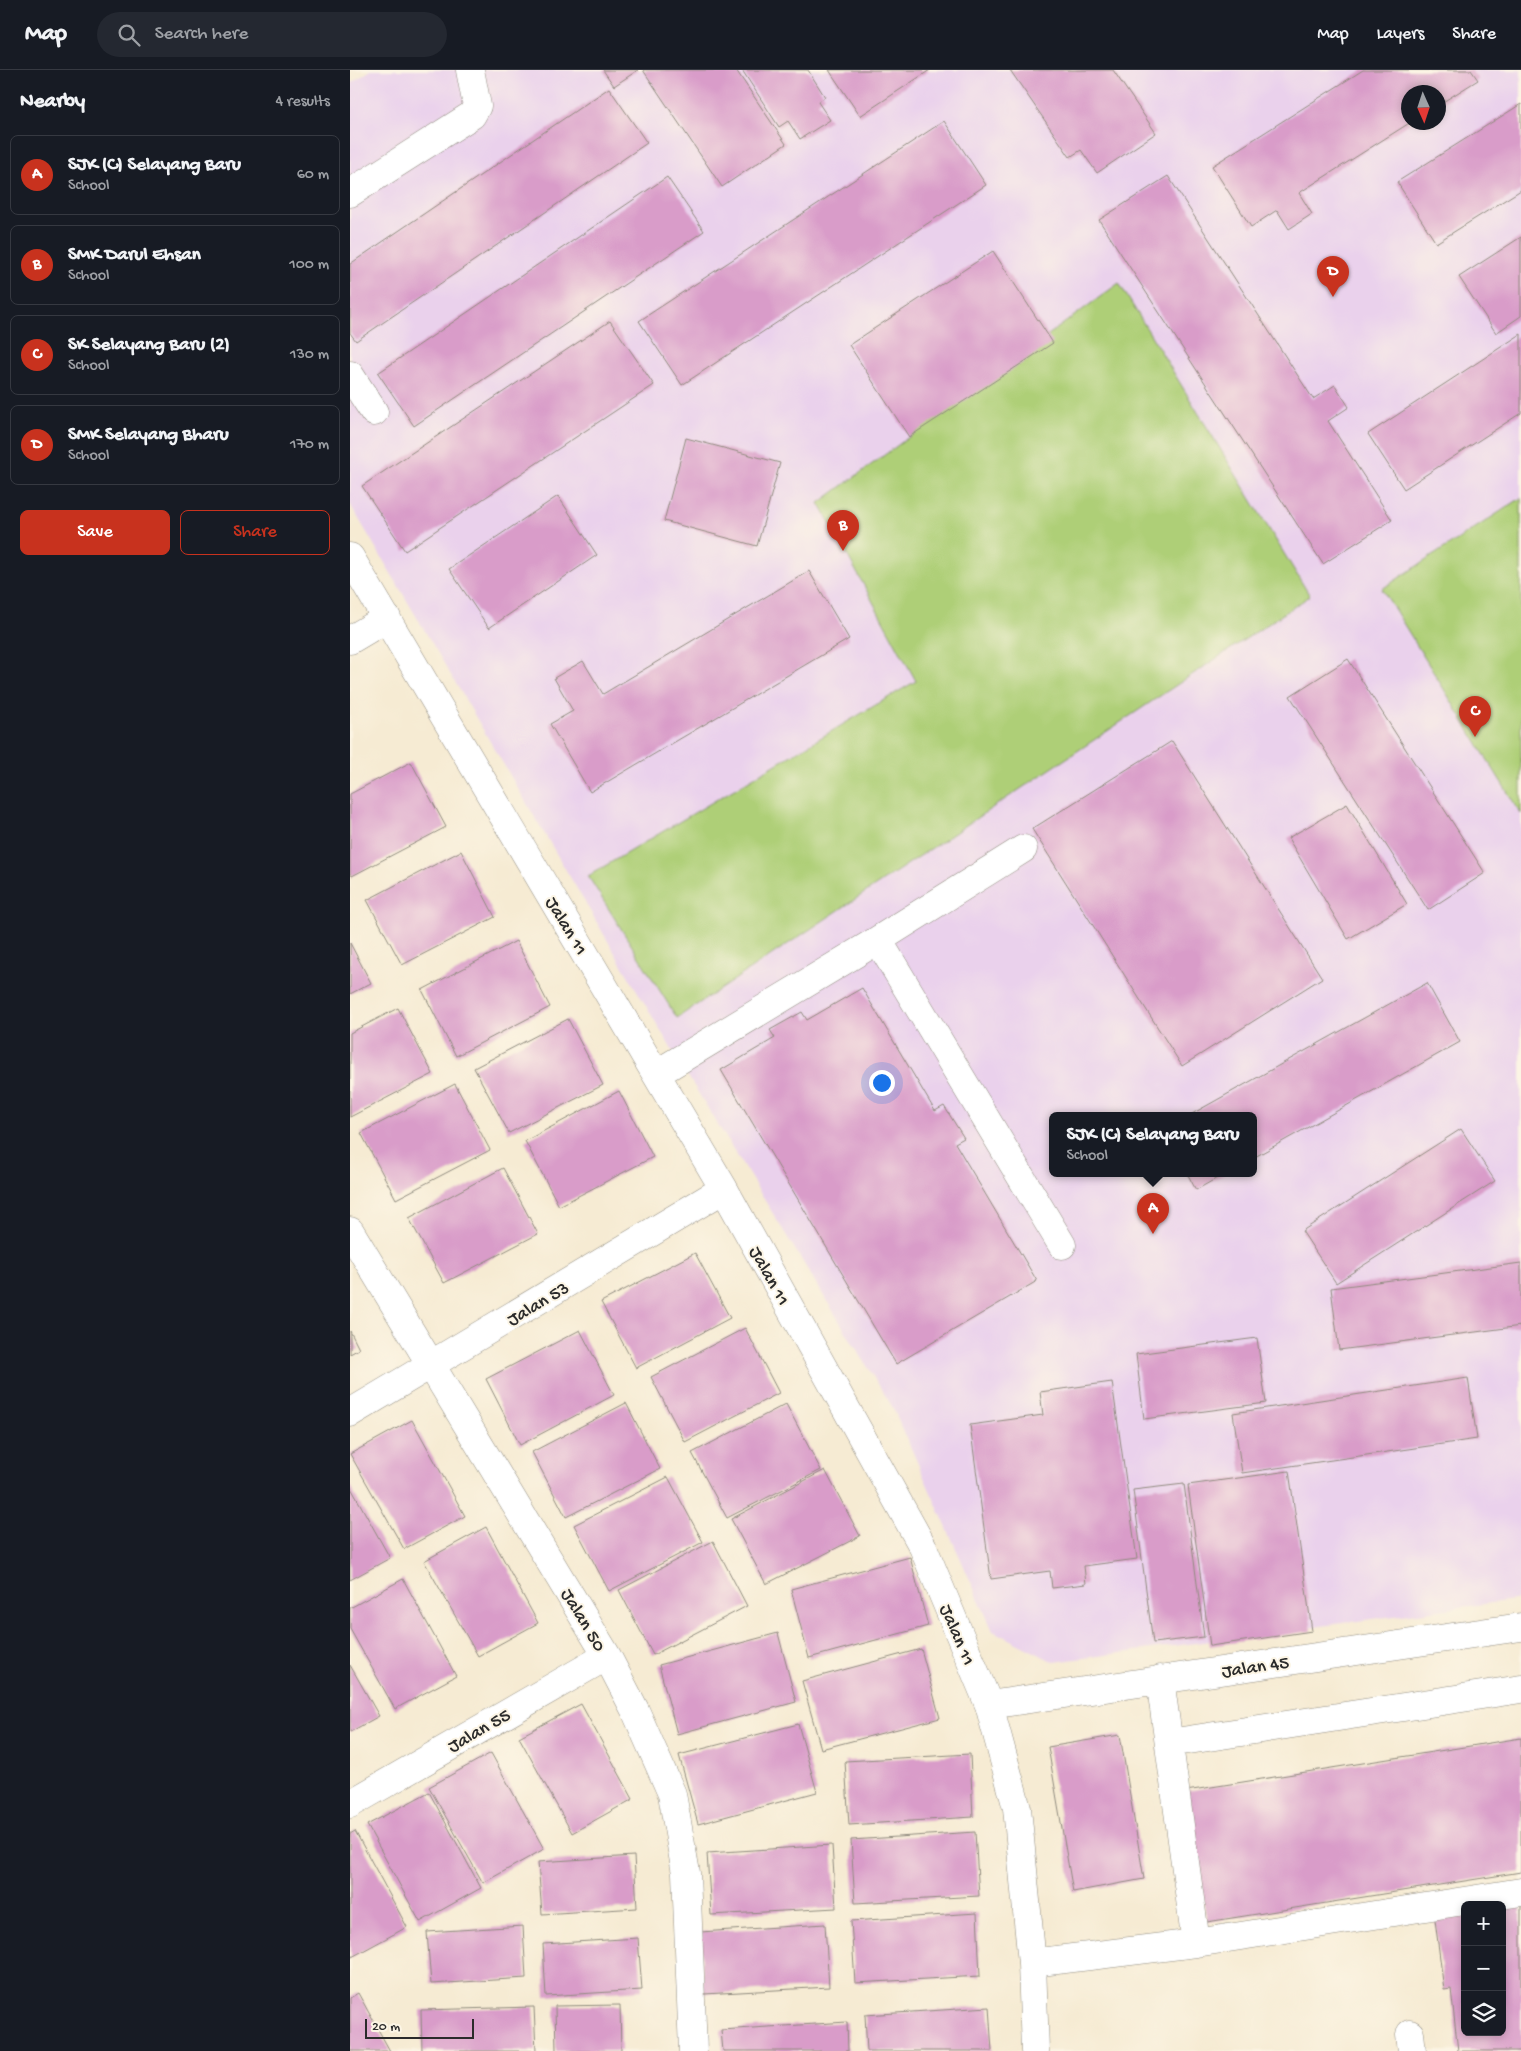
<!DOCTYPE html>
<meta charset="utf-8">
<style>
:root{--surface:#171b24;--page:#242831;--text:#f1f3f6;--muted:#9ea1a6;--line:#363941;--accent:#c8321e}
body{margin:0;font-family:"Gochi Hand",sans-serif;background:var(--page);color:var(--text)}
.controls{position:absolute;right:15px;bottom:15px;display:grid;overflow:hidden;border-radius:8px;box-shadow:0 2px 8px #0003}
.controls button{width:45px;height:45px;display:grid;place-items:center;padding:0;border:0;border-bottom:1px solid var(--line);background:var(--surface);color:var(--text);font:25px sans-serif}
.compass{position:absolute;left:1051px;top:15px;width:45px;height:45px;border-radius:50%;background:var(--surface);box-shadow:0 2px 8px #0003;rotate:177deg}
.scale{position:absolute;left:15px;bottom:12px;width:109px;box-sizing:border-box;padding-left:5px;border:2px solid #2b2b2b;border-top:0;font-size:14px;line-height:18px;white-space:nowrap;color:#2b2b2b;-webkit-text-stroke:4px #fcf5e5;paint-order:stroke}
.you{position:absolute;left:531px;top:1012px;width:18px;height:18px;margin:-12px;border:4px solid #fff;border-radius:50%;background:#1a73e8;box-shadow:0 0 0 8px #1a73e833}
.badge{display:grid;place-items:center;width:32px;height:32px;border-radius:50%;background:var(--accent);color:#fff;font-size:16px;font-weight:700}
.pin{position:absolute;translate:-50% -41px;filter:drop-shadow(0 1px 2px #0008)}
.pin::after{content:'';position:absolute;top:26px;width:18px;height:15px;background:inherit;clip-path:polygon(0 0,100% 0,50% 100%)}
.popup{position:absolute;left:699px;top:1042px;width:208px;height:65px;box-sizing:border-box;display:grid;place-content:center;border-radius:8px;background:var(--surface);filter:drop-shadow(0 1px 4px #0005);font-size:16px;white-space:nowrap;color:var(--muted)}
.popup b{font-size:19px;color:var(--text)}
.popup::after{content:'';position:absolute;left:50%;top:100%;margin-left:-10px;border:10px solid transparent;border-top-color:var(--surface)}
.list{margin:0;padding:0;list-style:none}
h2{display:flex;justify-content:space-between;align-items:center;height:65px;margin:0;padding:0 20px;font-size:21px}
h2 small{font-size:16px;font-weight:400;color:var(--muted)}
.list li{display:grid;grid-template-columns:32px 1fr auto;gap:15px;align-items:center;box-sizing:border-box;height:80px;margin:0 10px 10px;padding:0 10px;border:1px solid var(--line);border-radius:8px}
.list b{display:block;font-size:19px;white-space:nowrap}
.list p{margin:0;font-size:16px;white-space:nowrap;color:var(--muted)}
.list em{font-size:16px;font-style:normal;color:var(--muted)}
.actions{display:flex;gap:10px;padding:15px 20px}
.actions a{flex:1;padding:11px 0;border:1px solid var(--accent);border-radius:8px;text-align:center;font-size:18px;color:var(--accent)}
.actions .main{background:var(--accent);color:#fff}
.icon{flex:none;width:28px;height:28px;fill:none;stroke:currentColor;stroke-width:2;stroke-linecap:round;stroke-linejoin:round}
.map{position:relative;flex:none;width:1171px;height:1981px;overflow:hidden}
header{display:flex;align-items:center;gap:30px;box-sizing:border-box;height:70px;padding:0 25px;background:var(--surface);border-bottom:1px solid var(--line)}
header strong{font-size:24px}
nav{display:flex;gap:28px;margin-inline-start:auto;font-size:18px}
.search{width:350px;height:45px;background:var(--page);display:flex;align-items:center;gap:12px;box-sizing:border-box;padding:0 18px;border-radius:28px;color:var(--muted);font-size:19px}
main{display:flex}
aside{flex:1;background:var(--surface)}
.map>svg:first-child{display:block}
</style>
<header>
<strong>Map</strong>
<div class="search"><svg class="icon" aria-label="search" viewBox="0 0 24 24"><circle cx="10" cy="10" r="6"/><path d="M15 15l6 6"/></svg>Search here</div>
<nav><a>Map</a><a>Layers</a><a>Share</a></nav>
</header>
<main>
<aside>
<h2>Nearby<small>4 results</small></h2>
<ul class="list">
<li><span class="badge">A</span><div><b>SJK (C) Selayang Baru</b><p>School</p></div><em>60 m</em></li>
<li><span class="badge">B</span><div><b>SMK Darul Ehsan</b><p>School</p></div><em>100 m</em></li>
<li><span class="badge">C</span><div><b>SK Selayang Baru (2)</b><p>School</p></div><em>130 m</em></li>
<li><span class="badge">D</span><div><b>SMK Selayang Bharu</b><p>School</p></div><em>170 m</em></li>
</ul>
<div class="actions"><a class="main">Save</a><a>Share</a></div>
</aside>
<div class="map">
<svg width="1171" height="1981" viewBox="0 0 1171 1981">
<rect width="100%" height="100%" fill="#fcf5e5"/>
<filter id="ink" filterUnits="userSpaceOnUse"><feTurbulence type="fractalNoise" baseFrequency=".02" numOctaves="2"/><feDisplacementMap in="SourceGraphic" scale="10" xChannelSelector="R" yChannelSelector="G"/><feConvolveMatrix kernelMatrix="1 2 1 2 8 2 1 2 1" color-interpolation-filters="sRGB"/></filter>
<filter id="wash" filterUnits="userSpaceOnUse"><feTurbulence type="fractalNoise" baseFrequency=".0096" numOctaves="4" result="noise"/><feDisplacementMap in="SourceGraphic" scale="20" xChannelSelector="R" yChannelSelector="G"/><feGaussianBlur stdDeviation="1.12" result="paint"/><feColorMatrix in="noise" values="0 0 0 0 0 0 0 0 0 0 0 0 0 0 0 0 0 1.4 0 .05"/><feComposite in="paint" operator="in"/></filter>
<g filter="url(#wash)">
<rect width="100%" height="100%" fill="#f6ebd3"/>
<path fill="#ead1ec" fill-rule="evenodd" d="M21 0H1171V1529L704 1592 643 1561 543 1338 328 990 0 434V14ZM1058 22H1088V52H1058ZM703 1045H903V1103H703Z"/>
<path fill="#aecf77" stroke="#6c7d51" d="M769 213 960 526 327 948 238 806 566 611 469 433Z
M1171 428V744L1032 519Z"/>
<g id="blocks">
<path fill="#d99cc9" d="M253 0H288L264 16Z
M293 0H386L436 74 372 117Z
M392 0H458L475 27 468 32 480 50 450 69 438 51 429 57Z
M479 0H580L510 46Z
M660 0H763L806 63 747 103 731 80 720 87Z
M1013 0H1121L1128 10 1088 35V22H1058V52H1061L949 123 962 144 939 159 927 140 901 157 862 96Z
M259 18 297 73 6 271 0 263V194Z
M1171 34V120L1086 173 1047 112Z
M594 51 636 115 332 315 289 251Z
M818 106 963 329 985 315 999 337 978 351 1042 450 973 494 749 150Z
M317 107 354 161 64 356 28 303Z
M1171 167V246L1146 263 1109 207Z
M643 181 703 273 559 367 499 275Z
M260 251 304 315 55 481 12 416Z
M1171 264V343L1054 419 1018 364Z
M336 368 430 393 407 476 314 451Z
M208 426 247 485 139 558 99 499Z
M459 501 499 569 240 722 200 654 223 641 204 608 233 591 253 624Z
M998 589 1135 803 1078 840 940 626Z
M822 671 972 908 832 996 682 759Z
M61 692 96 757 2 806 0 803V724Z
M997 734 1057 834 998 869 938 768Z
M111 781 145 847 52 895 17 830Z
M166 871 200 937 106 986 72 920Z
M0 873 21 913 0 924Z
M1077 913 1110 972 903 1088V1045H840Z
M512 918 585 1041 594 1036 614 1068 605 1073 687 1211 546 1294 371 1000 425 968 420 960 452 942 457 950Z
M48 938 83 1004 0 1047V963Z
M218 949 253 1015 159 1063 124 998Z
M105 1014 140 1080 46 1129 11 1063Z
M269 1021 303 1087 209 1136 175 1071Z
M1111 1059 1145 1111 986 1213 952 1161Z
M153 1098 188 1164 94 1213 59 1148Z
M837 1103H876L846 1120Z
M345 1183 380 1248 286 1298 251 1232Z
M1171 1193V1256L989 1280 981 1218Z
M395 1258 429 1323 335 1372 301 1307Z
M230 1260 264 1325 170 1375 136 1309Z
M0 1261 9 1279 0 1284Z
M907 1268 916 1333 794 1349 786 1284Z
M1118 1308 1127 1369 892 1403 883 1343Z
M762 1312 787 1489 734 1496 736 1514 702 1518 700 1501 641 1509 620 1355 693 1345 690 1322Z
M276 1333 310 1399 216 1447 182 1382Z
M436 1334 471 1400 377 1448 342 1383Z
M62 1350 115 1446 54 1479 0 1384Z
M475 1400 510 1466 416 1514 381 1449Z
M939 1401 962 1561 860 1576 838 1415Z
M318 1407 353 1472 259 1521 224 1455Z
M834 1414 854 1567 803 1573 783 1420Z
M0 1416 40 1488 0 1510Z
M136 1457 188 1553 128 1586 74 1491Z
M363 1471 397 1536 303 1585 269 1520Z
M560 1487 578 1556 459 1588 441 1519Z
M53 1509 106 1606 45 1639 0 1559V1538Z
M428 1563 446 1632 327 1664 309 1595Z
M571 1579 590 1648 471 1679 452 1611Z
M0 1595 29 1646 0 1662Z
M231 1634 283 1729 222 1763 169 1667Z
M448 1654 467 1722 348 1754 329 1685Z
M770 1665 794 1809 723 1822 698 1677Z
M1171 1668V1802L857 1852 836 1721Z
M141 1683 194 1779 133 1813 79 1717Z
M620 1684 623 1747 499 1755 495 1691Z
M79 1722 131 1818 70 1852 17 1755Z
M5 1761 57 1857 0 1888V1764Z
M625 1762 629 1826 505 1833 501 1770Z
M482 1775 486 1838 361 1845 357 1783Z
M284 1786 287 1838 192 1844 188 1792Z
M1171 1831V1981H1108L1101 1919 1094 1920 1084 1842 1115 1838V1962H1152V1835Z
M627 1843 630 1906 505 1913 501 1851Z
M475 1854 479 1917 354 1924 350 1862Z
M173 1856 176 1908 81 1914 77 1862Z
M288 1868 292 1920 196 1926 193 1874Z
M8 1923 40 1981H0V1928Z
M270 1935 271 1981H206L205 1936Z
M184 1937 186 1981H72L71 1940Z
M639 1937 642 1981H517L515 1945Z
M497 1952 498 1981H373L371 1960Z"/>
</g>
</g>
<g filter="url(#ink)">
<use href="#blocks" fill-opacity="0" stroke="#908b7f" stroke-width="1"/>
<g fill="none" stroke-linecap="round" stroke-linejoin="round">
<defs>
<path id="minor" d="M0 123 122 45 127 36 120 0
M0 305 24 342
M0 487 374 1119 573 1477 639 1635 667 1738 682 1893 685 1981
M0 570 37 548
M528 870 712 1175
M306 1004 528 870 673 779
M0 1161 257 1586 285 1640 322 1724 336 1803 343 1981
M0 1343 374 1119
M810 1609 846 1873
M639 1635 1171 1557
M819 1673 1171 1619
M0 1734 257 1586
M682 1893 846 1873 1171 1822
M1060 1964 1062 1981"/>
</defs>
<use href="#minor" stroke="#908b7f" stroke-width="29"/>
<use href="#minor" stroke="#fff" stroke-width="28"/>
</g>
</g>
<g text-anchor="middle" stroke-width="4" stroke-linejoin="round" paint-order="stroke">
<g font-size="19" fill="#2b2b2b" stroke="#fcf5e5">
<text transform="translate(218 855) rotate(59)" y="7">Jalan 11</text>
<text transform="translate(421 1205) rotate(61)" y="7">Jalan 11</text>
<text transform="translate(187 1232) rotate(-31)" y="7">Jalan 53</text>
<text transform="translate(235 1549) rotate(59)" y="7">Jalan 50</text>
<text transform="translate(609 1564) rotate(67)" y="7">Jalan 11</text>
<text transform="translate(905 1595) rotate(-8)" y="7">Jalan 45</text>
<text transform="translate(128 1659) rotate(-30)" y="7">Jalan 55</text>
</g>
</g>
</svg>
<div class="controls">
<button>+</button>
<button>−</button>
<button><svg class="icon" aria-label="layers" viewBox="0 0 24 24"><path d="M12 4l9 5-9 5-9-5zM3 14l9 5 9-5"/></svg></button>
</div>
<svg class="compass" viewBox="-18 -18 36 36"><path d="M0-13l5 13h-10z" fill="#e53935"/><path d="M0 13l5-13h-10z" fill="#9ea1a6"/></svg>
<div class="scale">20 m</div>
<div class="you"></div>
<div class="pin badge" style="left:803px;top:1164px">A</div>
<div class="popup"><b>SJK (C) Selayang Baru</b>School</div>
<div class="pin badge" style="left:493px;top:481px">B</div>
<div class="pin badge" style="left:1125px;top:667px">C</div>
<div class="pin badge" style="left:983px;top:227px">D</div>
</div>
</main>
